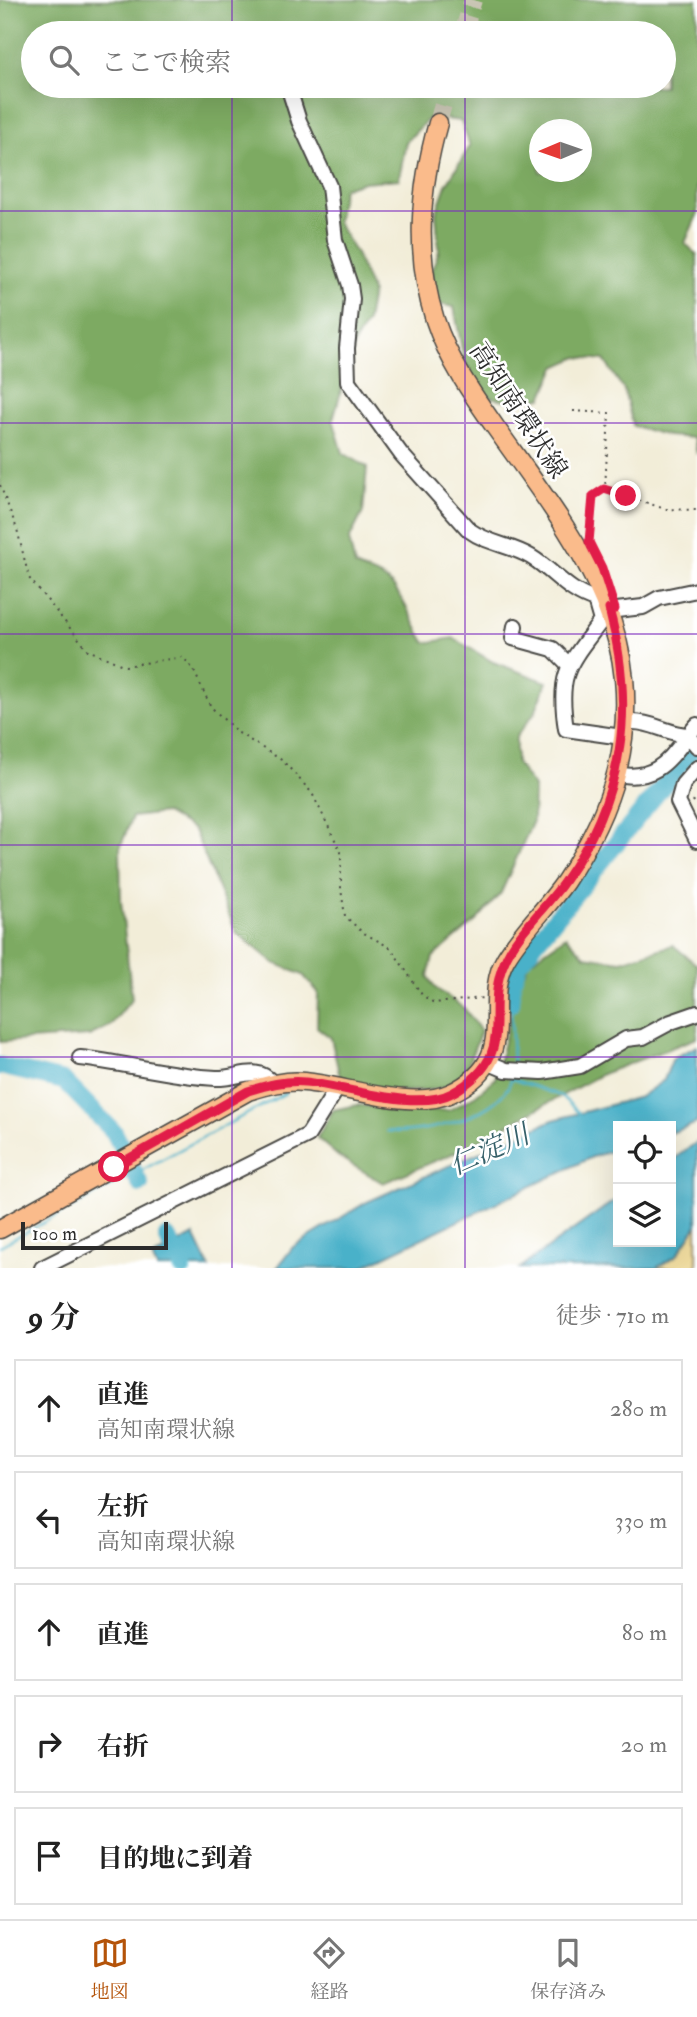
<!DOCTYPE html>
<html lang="ja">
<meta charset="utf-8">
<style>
:root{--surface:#fff;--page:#f6f6f6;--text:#222;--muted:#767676;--line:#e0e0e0;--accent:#b45309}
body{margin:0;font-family:"IM FELL Double Pica","Noto Serif JP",serif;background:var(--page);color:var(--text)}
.controls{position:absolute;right:21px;bottom:21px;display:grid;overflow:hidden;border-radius:0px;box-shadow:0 7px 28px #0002}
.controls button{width:63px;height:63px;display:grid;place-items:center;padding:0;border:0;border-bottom:2px solid var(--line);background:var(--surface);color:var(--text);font:35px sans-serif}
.compass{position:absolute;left:529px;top:119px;width:63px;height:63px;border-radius:50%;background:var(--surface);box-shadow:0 7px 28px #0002;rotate:268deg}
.scale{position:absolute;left:21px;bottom:18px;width:147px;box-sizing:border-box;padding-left:7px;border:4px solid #2b2b2b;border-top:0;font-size:19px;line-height:24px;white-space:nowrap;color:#2b2b2b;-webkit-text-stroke:5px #fff;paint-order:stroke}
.stop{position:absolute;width:21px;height:21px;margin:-16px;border:5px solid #e11d48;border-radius:50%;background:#fff}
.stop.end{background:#e11d48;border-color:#fff;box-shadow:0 2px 7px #0008}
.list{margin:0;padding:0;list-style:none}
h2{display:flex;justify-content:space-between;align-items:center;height:91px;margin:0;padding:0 28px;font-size:30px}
h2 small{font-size:23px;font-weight:400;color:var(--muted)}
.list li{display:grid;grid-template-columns:46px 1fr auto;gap:21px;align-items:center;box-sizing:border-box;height:98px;margin:0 14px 14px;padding:0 14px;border:2px solid var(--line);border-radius:0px}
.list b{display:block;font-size:26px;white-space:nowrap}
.list p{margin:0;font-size:23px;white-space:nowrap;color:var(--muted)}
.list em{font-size:23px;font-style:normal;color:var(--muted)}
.icon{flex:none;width:38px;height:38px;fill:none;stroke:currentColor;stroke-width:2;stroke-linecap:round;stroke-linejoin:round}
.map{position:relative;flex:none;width:697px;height:1268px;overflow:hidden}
.search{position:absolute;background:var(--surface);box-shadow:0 7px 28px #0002;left:21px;right:21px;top:21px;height:77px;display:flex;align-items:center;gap:18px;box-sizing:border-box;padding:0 24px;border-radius:38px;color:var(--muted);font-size:26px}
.sheet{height:651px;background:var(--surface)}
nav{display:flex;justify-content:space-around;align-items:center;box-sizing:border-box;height:98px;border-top:2px solid var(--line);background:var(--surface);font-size:19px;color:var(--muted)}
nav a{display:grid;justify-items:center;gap:4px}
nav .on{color:var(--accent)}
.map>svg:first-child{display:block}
</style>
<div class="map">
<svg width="697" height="1268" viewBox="0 0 697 1268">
<rect width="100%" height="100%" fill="#fff"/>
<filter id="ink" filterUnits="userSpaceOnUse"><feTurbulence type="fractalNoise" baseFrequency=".0143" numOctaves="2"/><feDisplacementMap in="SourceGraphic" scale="14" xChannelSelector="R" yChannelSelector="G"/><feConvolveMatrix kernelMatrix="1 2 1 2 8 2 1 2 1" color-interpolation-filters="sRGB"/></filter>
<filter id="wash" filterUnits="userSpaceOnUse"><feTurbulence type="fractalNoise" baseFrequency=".00686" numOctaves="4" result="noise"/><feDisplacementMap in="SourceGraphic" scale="28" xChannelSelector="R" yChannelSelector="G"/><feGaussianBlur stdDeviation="1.57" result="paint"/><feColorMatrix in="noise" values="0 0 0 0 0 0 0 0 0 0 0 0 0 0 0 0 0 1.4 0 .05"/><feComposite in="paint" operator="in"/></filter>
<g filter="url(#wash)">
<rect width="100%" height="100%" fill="#f2edd8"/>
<path fill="#7daa62" stroke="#546a46" stroke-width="2" fill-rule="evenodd" d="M0 0H697V215L685 243 697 255V455L694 438 668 436 633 426 624 390 604 360 578 357 556 367 542 398 509 401 481 395 464 360 454 307 438 304 430 274 439 251 436 213 446 185 470 146 461 121 430 117 406 142 399 179 364 182 343 188 337 222 356 254 372 292 367 322 355 342 333 419 343 453 367 467 363 512 349 540 355 566C365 571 378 574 387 581 403 593 413 625 426 643L453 638 493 662 547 682 535 712 516 737V763L534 787 533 821 501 893 477 920 433 957 428 976 434 987 464 1008 481 1031 461 1082C419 1098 384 1090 341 1082L331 1038 317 1027 318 992 303 975 274 963 236 932 194 830 165 813 132 817 120 848 121 901 132 999 110 1026 89 1036 0 1042ZM33 33H664V86H33ZM540 130H582V172H540Z
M566 936 585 956 621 961 673 945 697 965V1038L602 1074 461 1150 383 1183 339 1157 317 1138 333 1110 357 1105 419 1111 449 1110 476 1095 495 1079 517 987 529 962Z"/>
<path fill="#eeda9e" stroke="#8c8264" stroke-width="2" d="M697 1225V1268H656L677 1255Z"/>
<path fill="#4ab1c9" stroke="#3a6e7a" stroke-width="2" d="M697 1046V1123L671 1133V1126H618V1149L592 1157 360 1268H277L293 1247 367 1202 553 1120 640 1097 664 1080 673 1058Z
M697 1142V1225L677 1255 656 1268H520L618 1198V1242H671V1161Z
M194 1235 210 1268H157L152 1258Z"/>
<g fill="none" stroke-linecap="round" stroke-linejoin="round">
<path stroke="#4ab1c9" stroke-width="2.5" d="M511 1003 513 1065
M512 1079 561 1096 579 1113
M387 1131C420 1136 508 1115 512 1075
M0 1246 286 1093"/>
<path stroke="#4ab1c9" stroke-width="18" d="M511 1003 512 982 518 964 697 744
M0 1066 64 1081 114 1132 140 1184
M167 1237 183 1268"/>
</g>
</g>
<g filter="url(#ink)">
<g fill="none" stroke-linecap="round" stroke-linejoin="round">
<path stroke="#cac6b5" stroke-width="18" stroke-dasharray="18 9" stroke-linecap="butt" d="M463 33 473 0
M438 123 448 86"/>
<defs>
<path id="minor" d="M288 86 299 121 329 186 335 240 350 285 352 299 347 348 348 381 401 454 469 530C488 544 511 545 531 557 554 571 568 592 595 600L601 621C569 664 557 672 566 729L622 737
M599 612 643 607 659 598 697 590
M515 626 513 638 553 649 568 664
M633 722C653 722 668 734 688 735L697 746
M697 768 683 784 678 802 697 840
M616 774C660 783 671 755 697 725
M80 1058C125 1063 171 1076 216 1078 237 1079 258 1064 272 1083
M487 1062 506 1070 542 1072 580 1066 626 1039 643 1037 671 1022 697 1013
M42 1268 308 1135 338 1087"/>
<path id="major" d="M0 1229 248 1091C267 1085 285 1080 305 1082 346 1086 413 1111 451 1093 524 1058 479 1003 506 958 522 931 547 908 565 882 587 849 607 810 617 771 651 630 574 538 498 431 474 397 448 360 435 320 414 253 420 188 438 123"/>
</defs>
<use href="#minor" stroke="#494845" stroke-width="18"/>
<use href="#major" stroke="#494845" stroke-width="21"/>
<path stroke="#494845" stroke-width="2" stroke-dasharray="2 5" stroke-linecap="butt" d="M573 411 609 413 605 489 593 496 590 539
M0 485 17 529 29 578 88 650 125 666 183 657 193 669 211 707 237 732 283 761 312 793 341 852V889L345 916 362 932 391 948 422 995 434 1003 483 998
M606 489 665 509 697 510
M693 802 697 797"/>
<use href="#minor" stroke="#fff" stroke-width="14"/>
<use href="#major" stroke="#fabb8b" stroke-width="18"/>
</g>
</g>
<g fill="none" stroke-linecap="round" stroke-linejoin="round" filter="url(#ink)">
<path stroke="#e11d48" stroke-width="9" d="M114 1167 248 1091C267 1085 285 1080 305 1082 344 1086 417 1112 452 1093 521 1055 482 1013 504 963 516 933 546 908 564 882 624 797 636 708 609 609H615L602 568 589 542 593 496 604 489 626 496"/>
</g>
<path fill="none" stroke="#7b2cbf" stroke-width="2" stroke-opacity="0.55" d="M232 0V33M465 0V33M232 86V1268M465 86V1268M0 211H697M0 423H697M0 634H697M0 845H697M0 1057H697"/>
<g text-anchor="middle" stroke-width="5" stroke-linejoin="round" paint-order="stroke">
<g font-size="26" fill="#2b2b2b" stroke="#fff">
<text transform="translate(519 410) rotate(57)" y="9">高知南環状線</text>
</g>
<g font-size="28" font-style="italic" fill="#37616a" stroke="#fff">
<text transform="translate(489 1149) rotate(-24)" y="10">仁淀川</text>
</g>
</g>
</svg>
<div class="controls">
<button><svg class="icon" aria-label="locate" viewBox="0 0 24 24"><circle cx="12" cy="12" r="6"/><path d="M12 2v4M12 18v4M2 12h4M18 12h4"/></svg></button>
<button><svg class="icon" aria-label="layers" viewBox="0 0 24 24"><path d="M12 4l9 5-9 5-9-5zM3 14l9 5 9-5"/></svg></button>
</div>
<svg class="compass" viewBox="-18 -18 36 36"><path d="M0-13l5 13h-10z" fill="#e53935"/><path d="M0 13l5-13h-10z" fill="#767676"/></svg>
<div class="scale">100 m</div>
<div class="stop" style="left:114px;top:1167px"></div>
<div class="stop end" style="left:626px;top:496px"></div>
<div class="search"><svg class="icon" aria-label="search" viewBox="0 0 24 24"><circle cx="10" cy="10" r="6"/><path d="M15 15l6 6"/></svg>ここで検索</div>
</div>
<section class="sheet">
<h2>9 分<small>徒歩 · 710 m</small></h2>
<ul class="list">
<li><svg class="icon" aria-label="ahead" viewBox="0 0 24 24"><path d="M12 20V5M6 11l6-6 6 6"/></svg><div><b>直進</b><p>高知南環状線</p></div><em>280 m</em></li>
<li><svg class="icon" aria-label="left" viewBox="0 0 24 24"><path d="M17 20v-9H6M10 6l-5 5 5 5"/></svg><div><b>左折</b><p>高知南環状線</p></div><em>330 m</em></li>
<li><svg class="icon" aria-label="ahead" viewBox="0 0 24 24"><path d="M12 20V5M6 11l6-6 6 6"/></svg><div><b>直進</b></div><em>80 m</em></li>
<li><svg class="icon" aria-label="right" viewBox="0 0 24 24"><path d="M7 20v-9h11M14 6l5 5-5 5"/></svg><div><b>右折</b></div><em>20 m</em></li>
<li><svg class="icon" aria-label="arrive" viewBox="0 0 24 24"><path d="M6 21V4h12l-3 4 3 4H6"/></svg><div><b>目的地に到着</b></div></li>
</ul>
</section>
<nav>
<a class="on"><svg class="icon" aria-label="map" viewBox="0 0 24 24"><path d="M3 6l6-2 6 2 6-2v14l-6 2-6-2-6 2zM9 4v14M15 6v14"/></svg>地図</a>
<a><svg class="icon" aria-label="directions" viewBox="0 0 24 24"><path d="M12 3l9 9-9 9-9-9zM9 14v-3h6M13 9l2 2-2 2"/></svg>経路</a>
<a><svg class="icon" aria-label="saved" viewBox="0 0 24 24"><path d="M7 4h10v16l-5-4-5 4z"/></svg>保存済み</a>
</nav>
